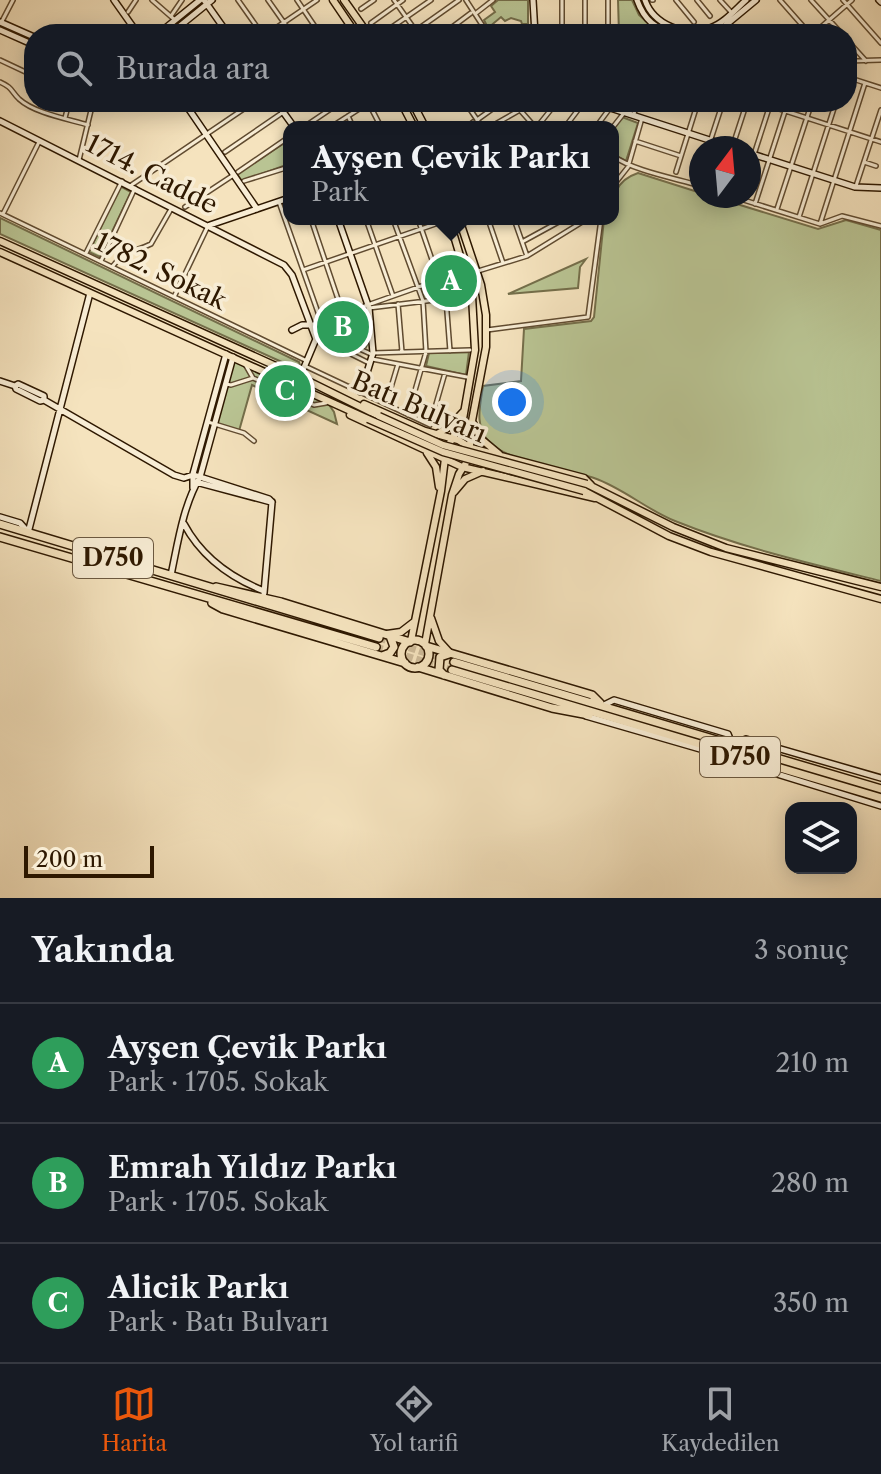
<!DOCTYPE html>
<html lang="tr">
<meta charset="utf-8">
<style>
:root{--surface:#171b24;--page:#20242c;--text:#f1f3f6;--muted:#9ea1a6;--line:#363941;--accent:#ea580c}
body{margin:0;font-family:"Libre Caslon Text",serif;background:var(--page);color:var(--text)}
.controls{position:absolute;right:24px;bottom:24px;display:grid;overflow:hidden;border-radius:16px;box-shadow:0 4px 20px #0003}
.controls button{width:72px;height:72px;display:grid;place-items:center;padding:0;border:0;border-bottom:2px solid var(--line);background:var(--surface);color:var(--text);font:40px sans-serif}
.compass{position:absolute;left:689px;top:136px;width:72px;height:72px;border-radius:50%;background:var(--surface);box-shadow:0 4px 20px #0003;rotate:16deg}
.scale{position:absolute;left:24px;bottom:20px;width:130px;box-sizing:border-box;padding-left:8px;border:4px solid #2e1800;border-top:0;font-size:22px;line-height:28px;white-space:nowrap;color:#2e1800;-webkit-text-stroke:6px #f8edd5;paint-order:stroke}
.you{position:absolute;left:512px;top:402px;width:28px;height:28px;margin:-20px;border:6px solid #fff;border-radius:50%;background:#1a73e8;box-shadow:0 0 0 12px #1a73e833}
.badge{display:grid;place-items:center;width:52px;height:52px;border-radius:50%;background:var(--accent);color:#fff;font-size:26px;font-weight:700}
.pin{position:absolute;translate:-50% -50%;border:4px solid #fff;box-shadow:0 2px 8px #0006}
.popup{position:absolute;left:283px;top:121px;width:336px;height:104px;box-sizing:border-box;display:grid;place-content:center;border-radius:16px;background:var(--surface);filter:drop-shadow(0 2px 6px #0005);font-size:26px;white-space:nowrap;color:var(--muted)}
.popup b{font-size:30px;color:var(--text)}
.popup::after{content:'';position:absolute;left:50%;top:100%;margin-left:-16px;border:16px solid transparent;border-top-color:var(--surface)}
.list{margin:0;padding:0;list-style:none}
h2{display:flex;justify-content:space-between;align-items:center;height:104px;margin:0;padding:0 32px;font-size:34px}
h2 small{font-size:26px;font-weight:400;color:var(--muted)}
.list li{display:grid;grid-template-columns:52px 1fr auto;gap:24px;align-items:center;box-sizing:border-box;height:120px;padding:0 32px;border-top:2px solid var(--line)}
.list b{display:block;font-size:30px;white-space:nowrap}
.list p{margin:0;font-size:26px;white-space:nowrap;color:var(--muted)}
.list em{font-size:26px;font-style:normal;color:var(--muted)}
.icon{flex:none;width:44px;height:44px;fill:none;stroke:currentColor;stroke-width:2;stroke-linecap:round;stroke-linejoin:round}
.map{position:relative;flex:none;width:881px;height:898px;overflow:hidden}
.search{position:absolute;background:var(--surface);box-shadow:0 4px 20px #0003;left:24px;right:24px;top:24px;height:88px;display:flex;align-items:center;gap:20px;box-sizing:border-box;padding:0 28px;border-radius:32px;color:var(--muted);font-size:30px}
.sheet{height:464px;background:var(--surface)}
nav{display:flex;justify-content:space-around;align-items:center;box-sizing:border-box;height:112px;border-top:2px solid var(--line);background:var(--surface);font-size:22px;color:var(--muted)}
nav a{display:grid;justify-items:center;gap:4px}
nav .on{color:var(--accent)}
.map>svg:first-child{display:block}
</style>
<div class="map">
<svg width="881" height="898" viewBox="0 0 881 898">
<rect width="100%" height="100%" fill="#f5e3be"/>
<filter id="stains"><feTurbulence type="fractalNoise" baseFrequency=".0025" numOctaves="4"/><feColorMatrix values="0 0 0 0 .2 0 0 0 0 .09 0 0 0 0 .02 0 0 0 .5 -.17"/></filter>
<radialGradient id="worn" r=".72"><stop offset=".6" stop-color="#630" stop-opacity="0"/><stop offset="1" stop-color="#630" stop-opacity=".3"/></radialGradient>
<path fill="#b9c493" stroke="#746e4a" stroke-width="2" d="M498 0H528V24H522L521 21 511 18 505 21 501 17 488 28 484 20 495 12 491 6Z
M618 0H632L639 15 657 31V34H619Z
M622 117 638 123 626 161 613 154V129Z
M289 140V164L242 181 237 174Z
M638 173 701 193V196H711L818 229 846 220 881 230V581C812 564 742 548 675 521 647 510 623 488 594 478 568 469 509 462 490 443 474 427 480 406 483 386L521 381 524 329 591 321 594 317 604 219H613C613 197 614 181 638 173Z
M120 186 131 192 100 257 89 252Z
M0 218 299 362 300 365 295 368 0 234Z
M586 259 580 267 578 288 508 294Z
M461 274 465 295 423 300 418 289Z
M365 308 368 343 366 347 321 328V324Z
M469 352 466 375 426 366 429 353Z
M233 357 327 402 334 412 337 424 252 385 239 431 215 424Z"/>
<g fill="none" stroke-linecap="round" stroke-linejoin="round">
<path stroke="#cdba98" stroke-width="7" stroke-dasharray="7 3.5" stroke-linecap="butt" d="M379 638 454 662
M376 647 452 670"/>
<defs>
<path id="street" d="M152 0 175 20
M238 0 262 34
M268 0 292 34
M297 0 320 34
M394 0 418 34
M466 0 488 34
M562 0V34
M585 0V34
M652 0H653
M676 0 694 22
M697 0 710 16
M720 0 731 12
M780 0 810 34
M811 0 842 34
M843 0 881 43
M361 9 374 0
M128 12 136 0
M475 14 493 0
M171 16 182 0
M1 23 13 0
M371 23 403 0
M267 34 317 0
M382 34 431 0
M411 34 459 0
M443 34 471 13
M608 34V0
M613 34H616
M813 34 852 0
M847 40 866 61
M0 60 34 76
M847 61 881 60
M847 77 881 88
M0 82C13 88 10 90 19 99 34 113 68 119 88 125
M368 102 381 127
M465 102 482 127
M673 102 696 109
M758 102 881 142
M520 110 535 127
M634 114 637 102
M348 116 353 127
M65 118 69 102
M477 120 502 102
M304 127 341 102
M331 127 370 102
M467 127 473 122
M490 127 520 110 527 102
M537 127 557 102
M565 127 584 102
M596 127 610 108
M613 127 624 113
M635 141 681 156
M708 148 723 102
M732 148 747 102
M225 152 298 102
M613 156C634 171 674 178 701 186
M79 160 93 102
M864 162 876 166
M749 170 771 102
M238 172 289 137
M676 172 698 102
M244 181 289 167
M696 183 701 168
M130 186 254 102
M613 186 628 167 642 118
M856 186 881 110
M731 196 820 224 842 216 881 226
M279 202 321 321
M755 204 788 102
M185 207 232 176
M777 209 812 102
M0 213 307 361
M3 214 39 142
M799 217 836 102
M311 219 343 314
M366 219 393 296
M393 219 423 301 426 352 408 415
M418 219 439 280
M488 219 503 263
M514 219 527 256
M820 224 865 83
M522 242 564 219
M86 253 122 181
M101 261 135 188
M112 267C128 247 131 254 151 244L171 209
M303 270 444 221
M478 271 527 256 587 219
M174 297 207 228
M446 299 450 351
M398 304 402 352
M369 308 467 296
M311 325 461 272
M314 328 373 355
M487 330 588 317 601 219
M315 336 369 363
M373 353 470 350
M372 359 467 377
M245 364 253 378
M305 366 430 425 445 373
M226 384 231 385 253 378 314 405 326 403
M386 404 398 364
M208 422 244 433 254 441"/>
<path id="secondary" d="M114 0 138 34
M204 0 228 34
M533 0 535 34
M637 0C644 20 656 30 677 34
M645 0C653 24 685 38 710 28 724 23 735 10 746 0
M879 0 881 2
M0 22 34 37
M0 30 34 45
M158 34 200 0
M170 34 212 0
M715 34 756 0
M184 102 257 209
M276 102 294 127
M592 102 734 148
M0 121 284 265 292 275 316 339 300 377
M749 153 855 187 881 188
M338 219 369 308 373 353 361 392
M210 225 289 198
M292 330 302 325H311
M0 381 15 386 18 384 44 396V400L174 475 184 478 193 475 200 477 269 499 272 502
M15 386 16 389 40 401 44 400
M196 482 271 502
M193 488V474L226 354
M0 517 20 523 28 532
M184 524C201 556 229 577 264 591
M28 533 90 293
M171 575C178 542 183 506 200 477L233 357
M264 593 272 502
M604 705 614 700 728 734 732 744
M586 716 707 751 714 750
M736 745 746 739 881 778
M708 752 737 762
M735 756 738 762 881 806"/>
<path id="primary" d="M333 0 356 34
M344 0 368 34
M401 102 414 127
M412 102 425 127
M0 241 300 377 379 416
M0 252 368 419
M364 404 425 431 458 440 471 448 584 478 591 485
M350 415 462 467 595 498
M473 423 481 439 499 454
M437 434 449 427 464 411
M427 453 436 467 439 487
M587 484 673 527 726 548 881 587
M584 491 669 536 711 552 881 599
M454 492 465 479 483 471
M431 618 439 641 449 652
M387 634 401 632 414 622
M411 641 441 491 446 450 463 419 475 350 472 296 449 219
M425 644 452 495 459 474 469 458 472 421 486 347V315L481 285 459 219"/>
<path id="highway" d="M0 524 379 638
M0 537 376 647
M216 587 281 602 410 642
M212 603 223 609 405 663
M401 654a14 14 0 1 1 28 0a14 14 0 1 1-28 0Z
M426 646 592 695 600 703
M382 656 390 653 394 647 390 636
M454 662 881 789
M418 667 552 708 589 715
M452 670 881 798
M444 675 439 670 440 657 449 654"/>
</defs>
<use href="#street" stroke="#604b30" stroke-width="6"/>
<use href="#secondary" stroke="#2e1800" stroke-width="8"/>
<use href="#primary" stroke="#2e1800" stroke-width="9"/>
<use href="#highway" stroke="#2e1800" stroke-width="10"/>
<use href="#street" stroke="#f8edd5" stroke-width="3"/>
<use href="#secondary" stroke="#f8edd5" stroke-width="5"/>
<use href="#primary" stroke="#f5e3be" stroke-width="6"/>
<use href="#highway" stroke="#f5e3be" stroke-width="7"/>
<defs>
<path id="primary-bridge" d="M379 416 443 445 587 484
M368 419 443 452 584 491"/>
</defs>
<use href="#primary-bridge" stroke="#2e1800" stroke-width="9" stroke-linecap="butt"/>
<use href="#primary-bridge" stroke="#f5e3be" stroke-width="6"/>
</g>
<g text-anchor="middle" stroke-width="7" stroke-linejoin="round" paint-order="stroke">
<g fill="#f8edd5" stroke="#6b5840" stroke-width="2">
<rect x="73" y="538" width="80" height="40" rx="6"/>
<rect x="700" y="737" width="80" height="40" rx="6"/>
</g>
<g font-size="24" font-weight="bold" fill="#2e1800">
<text x="113" y="566">D750</text>
<text x="740" y="765">D750</text>
</g>
<g font-size="26" fill="#2e1800" stroke="#f8edd5">
<text transform="translate(152 174) rotate(27)" y="9">1714. Cadde</text>
<text transform="translate(161 271) rotate(26)" y="9">1782. Sokak</text>
<text transform="translate(419 407) rotate(23)" y="9">Batı Bulvarı</text>
</g>
</g>
<rect width="100%" height="100%" filter="url(#stains)"/>
<rect width="100%" height="100%" fill="url(#worn)"/>
</svg>
<div class="controls">
<button><svg class="icon" aria-label="layers" viewBox="0 0 24 24"><path d="M12 4l9 5-9 5-9-5zM3 14l9 5 9-5"/></svg></button>
</div>
<svg class="compass" viewBox="-18 -18 36 36"><path d="M0-13l5 13h-10z" fill="#e53935"/><path d="M0 13l5-13h-10z" fill="#9ea1a6"/></svg>
<div class="scale">200 m</div>
<div class="you"></div>
<div class="pin badge" style="left:451px;top:281px;background:#2e9e5b">A</div>
<div class="popup"><b>Ayşen Çevik Parkı</b>Park</div>
<div class="pin badge" style="left:343px;top:327px;background:#2e9e5b">B</div>
<div class="pin badge" style="left:285px;top:391px;background:#2e9e5b">C</div>
<div class="search"><svg class="icon" aria-label="search" viewBox="0 0 24 24"><circle cx="10" cy="10" r="6"/><path d="M15 15l6 6"/></svg>Burada ara</div>
</div>
<section class="sheet">
<h2>Yakında<small>3 sonuç</small></h2>
<ul class="list">
<li><span class="badge" style="background:#2e9e5b">A</span><div><b>Ayşen Çevik Parkı</b><p>Park · 1705. Sokak</p></div><em>210 m</em></li>
<li><span class="badge" style="background:#2e9e5b">B</span><div><b>Emrah Yıldız Parkı</b><p>Park · 1705. Sokak</p></div><em>280 m</em></li>
<li><span class="badge" style="background:#2e9e5b">C</span><div><b>Alicik Parkı</b><p>Park · Batı Bulvarı</p></div><em>350 m</em></li>
</ul>
</section>
<nav>
<a class="on"><svg class="icon" aria-label="map" viewBox="0 0 24 24"><path d="M3 6l6-2 6 2 6-2v14l-6 2-6-2-6 2zM9 4v14M15 6v14"/></svg>Harita</a>
<a><svg class="icon" aria-label="directions" viewBox="0 0 24 24"><path d="M12 3l9 9-9 9-9-9zM9 14v-3h6M13 9l2 2-2 2"/></svg>Yol tarifi</a>
<a><svg class="icon" aria-label="saved" viewBox="0 0 24 24"><path d="M7 4h10v16l-5-4-5 4z"/></svg>Kaydedilen</a>
</nav>
